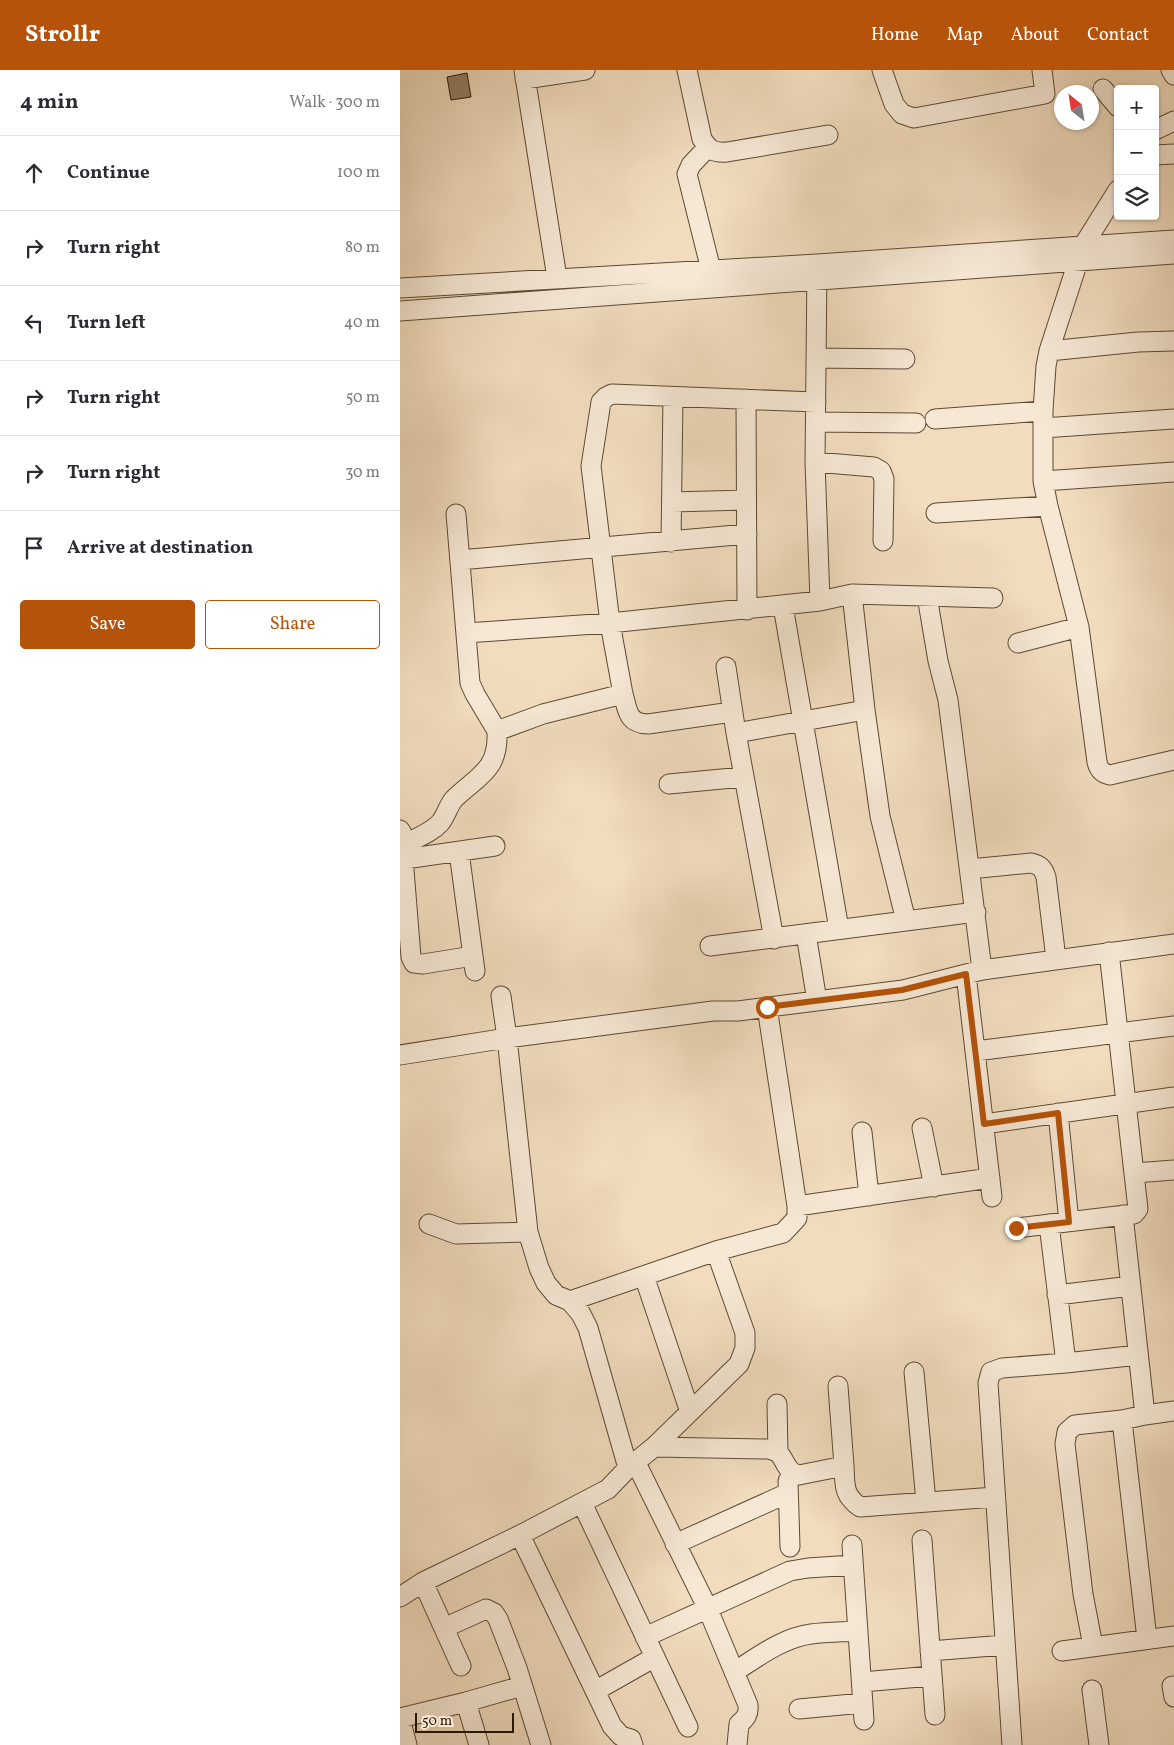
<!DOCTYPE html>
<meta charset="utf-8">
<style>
:root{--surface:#fff;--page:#f7f7f7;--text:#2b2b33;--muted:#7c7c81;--line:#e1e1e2;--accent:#b45309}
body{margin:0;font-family:Vollkorn,serif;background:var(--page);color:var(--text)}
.controls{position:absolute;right:15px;top:15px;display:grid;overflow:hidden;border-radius:5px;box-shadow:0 1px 4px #0004}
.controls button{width:45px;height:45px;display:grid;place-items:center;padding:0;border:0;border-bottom:1px solid var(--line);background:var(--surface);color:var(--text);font:25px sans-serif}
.compass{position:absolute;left:654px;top:15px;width:45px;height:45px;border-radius:50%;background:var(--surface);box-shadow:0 1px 4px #0004;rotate:330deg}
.scale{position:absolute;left:15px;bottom:12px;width:99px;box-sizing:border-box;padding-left:5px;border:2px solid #2b1902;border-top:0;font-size:14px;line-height:18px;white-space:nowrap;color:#2b1902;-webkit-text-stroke:4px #f6e8d5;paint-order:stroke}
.stop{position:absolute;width:15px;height:15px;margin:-11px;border:4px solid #b45309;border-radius:50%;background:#fff}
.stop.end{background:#b45309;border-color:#fff;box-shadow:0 1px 5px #0008}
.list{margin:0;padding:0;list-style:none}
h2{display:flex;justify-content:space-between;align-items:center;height:65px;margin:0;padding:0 20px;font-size:21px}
h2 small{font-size:16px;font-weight:400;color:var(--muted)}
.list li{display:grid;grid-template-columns:32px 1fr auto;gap:15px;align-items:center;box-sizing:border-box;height:75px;padding:0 20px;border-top:1px solid var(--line)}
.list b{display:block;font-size:19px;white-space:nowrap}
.list em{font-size:16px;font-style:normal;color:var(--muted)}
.actions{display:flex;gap:10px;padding:15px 20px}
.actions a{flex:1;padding:11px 0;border:1px solid var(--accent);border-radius:5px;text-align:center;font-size:18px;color:var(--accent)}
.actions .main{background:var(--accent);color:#fff}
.icon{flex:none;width:28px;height:28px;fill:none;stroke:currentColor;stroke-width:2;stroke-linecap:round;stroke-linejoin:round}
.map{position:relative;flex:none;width:774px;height:1675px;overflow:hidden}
header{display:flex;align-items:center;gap:30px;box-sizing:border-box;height:70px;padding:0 25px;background:var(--accent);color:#fff}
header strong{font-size:24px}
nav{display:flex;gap:28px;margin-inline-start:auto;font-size:18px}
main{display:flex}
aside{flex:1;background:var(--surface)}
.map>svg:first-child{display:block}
</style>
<header>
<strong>Strollr</strong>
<nav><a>Home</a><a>Map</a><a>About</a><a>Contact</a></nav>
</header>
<main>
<aside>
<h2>4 min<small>Walk · 300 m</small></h2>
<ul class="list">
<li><svg class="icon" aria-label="ahead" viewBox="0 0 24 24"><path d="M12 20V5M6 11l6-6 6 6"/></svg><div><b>Continue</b></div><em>100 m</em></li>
<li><svg class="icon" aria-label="right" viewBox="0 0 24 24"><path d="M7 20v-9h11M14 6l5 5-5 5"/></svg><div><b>Turn right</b></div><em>80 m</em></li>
<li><svg class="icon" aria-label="left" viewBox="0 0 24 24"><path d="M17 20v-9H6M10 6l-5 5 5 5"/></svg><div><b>Turn left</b></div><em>40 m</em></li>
<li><svg class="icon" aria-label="right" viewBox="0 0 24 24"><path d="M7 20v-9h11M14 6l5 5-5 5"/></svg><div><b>Turn right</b></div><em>50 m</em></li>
<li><svg class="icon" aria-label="right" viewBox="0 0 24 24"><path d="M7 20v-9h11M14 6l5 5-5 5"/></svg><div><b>Turn right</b></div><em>30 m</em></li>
<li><svg class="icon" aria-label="arrive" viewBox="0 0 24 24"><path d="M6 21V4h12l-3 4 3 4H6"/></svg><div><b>Arrive at destination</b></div></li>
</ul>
<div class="actions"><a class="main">Save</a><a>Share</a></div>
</aside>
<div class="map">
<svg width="774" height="1675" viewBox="0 0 774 1675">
<rect width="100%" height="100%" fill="#f1dcbe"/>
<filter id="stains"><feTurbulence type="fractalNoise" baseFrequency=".004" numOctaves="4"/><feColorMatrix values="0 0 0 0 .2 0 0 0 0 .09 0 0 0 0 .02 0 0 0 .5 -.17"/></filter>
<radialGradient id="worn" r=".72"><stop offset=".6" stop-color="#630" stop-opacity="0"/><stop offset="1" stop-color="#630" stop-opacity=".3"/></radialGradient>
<path fill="#927e64" stroke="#2b1902" d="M67 3 71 27 51 30 47 7Z"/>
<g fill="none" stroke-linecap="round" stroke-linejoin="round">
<defs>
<path id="minor" d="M124 0 157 208
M287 0 302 69C309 80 314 83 327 82L428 65
M482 0 494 34 502 44 514 48 645 24 642 0
M771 0 774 5
M125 9 185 0
M703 19 718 37
M755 60 774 51
M307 78 291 95 287 104 311 200
M755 85 774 84
M718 120 683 176 649 281 646 296 643 341V411L648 436 679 557 697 692C699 700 702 703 710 705L774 690
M417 198 415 392 420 531 452 524 593 528
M0 218 417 194 774 170
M0 241 774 184
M649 281 738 272 774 271
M416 288 505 289
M346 329 347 540
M535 349 643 341
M416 352 516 353
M643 358 774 349
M415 392 474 397 481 401 484 409 483 471
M643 411 774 402
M272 432 346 430
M536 443 648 436
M56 444 70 613 75 624 97 661
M271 472 273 327
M60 490 347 464
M452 524 465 640 480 746 506 851
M527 526 538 591 548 630 582 900
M383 536 439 859
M66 563 210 553 420 531
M618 573 679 557
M326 597 336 663 374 869
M223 624 210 553 191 396 201 332 206 327 212 324 416 332
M336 663 465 640
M269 714 343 707
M0 760 7 773 4 800 11 887 14 893 23 894 73 886
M0 777C13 769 30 764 40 753 46 746 48 736 54 729 79 705 99 700 97 661L143 644 223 624C228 641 227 653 248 654L332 642
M59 782 75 901
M5 789 95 776
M570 799 631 793C640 795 643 798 646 807L656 889
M406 864 417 931
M310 876 576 842
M566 904 592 1127
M101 926 107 968 313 941H338L503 920 582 900 774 874
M367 937 397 1136
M576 981 774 956
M0 985 107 968 128 1162 139 1198 146 1213 156 1225 170 1231 181 1244 188 1258 228 1398
M658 1043 669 1152
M584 1054 774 1027
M522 1058 534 1117
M462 1062 469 1126
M735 1103 774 1100
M723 1145 745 1345 722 1350 747 1569
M29 1154 56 1164 128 1162
M649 1154 666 1293
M616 1158 734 1144 738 1139 709 882
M244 1206 290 1342
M657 1225 731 1216
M170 1231 316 1181 383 1163 397 1148V1136L590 1108
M514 1302 526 1432
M438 1316 444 1396
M377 1334 378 1382
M745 1345 774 1341
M254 1377 369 1379 378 1382C386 1391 386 1402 399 1405L444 1396C445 1415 443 1425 460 1437L595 1427
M236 1393 307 1537 348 1635C349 1644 346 1648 339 1654L337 1675
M388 1411 390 1477
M182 1433 288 1657
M120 1465 212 1656 221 1666 231 1669 233 1675
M522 1470 535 1645
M275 1474 388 1423
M452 1475 464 1650
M23 1512 61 1596
M0 1527 23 1512 120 1465 208 1419 228 1398 254 1377 339 1294 345 1278V1263L316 1181
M44 1558 86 1539 94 1543 98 1549 117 1598 141 1675
M245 1567 390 1501 408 1498 453 1495
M693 1576 683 1524 665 1374 667 1362 675 1355 722 1350
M530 1581 605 1575
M662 1581 774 1566
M334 1602C358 1587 382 1568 411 1564 427 1562 443 1562 458 1561
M462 1612 532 1606
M772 1616 774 1627
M692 1620 699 1675
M195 1621 255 1587
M66 1632 79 1675
M399 1639 463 1633
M0 1648 66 1632 122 1616
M0 1649 7 1675
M612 1675 588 1313 591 1302 602 1298 666 1293 738 1285"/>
</defs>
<use href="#minor" stroke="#5c4a31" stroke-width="21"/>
<use href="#minor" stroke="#f6e8d5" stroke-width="19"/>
</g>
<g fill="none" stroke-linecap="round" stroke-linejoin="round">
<path stroke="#b45309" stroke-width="6" d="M367 937 502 920 566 904 584 1054 658 1043 669 1152 616 1158"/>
</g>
<rect width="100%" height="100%" filter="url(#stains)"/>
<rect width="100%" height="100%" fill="url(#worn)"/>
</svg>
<div class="controls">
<button>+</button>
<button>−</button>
<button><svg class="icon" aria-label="layers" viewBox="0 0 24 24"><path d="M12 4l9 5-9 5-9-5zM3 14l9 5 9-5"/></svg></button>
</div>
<svg class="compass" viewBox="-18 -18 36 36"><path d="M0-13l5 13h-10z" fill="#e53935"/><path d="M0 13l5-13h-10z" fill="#7c7c81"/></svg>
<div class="scale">50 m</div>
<div class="stop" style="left:367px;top:937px"></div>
<div class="stop end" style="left:616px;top:1158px"></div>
</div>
</main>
